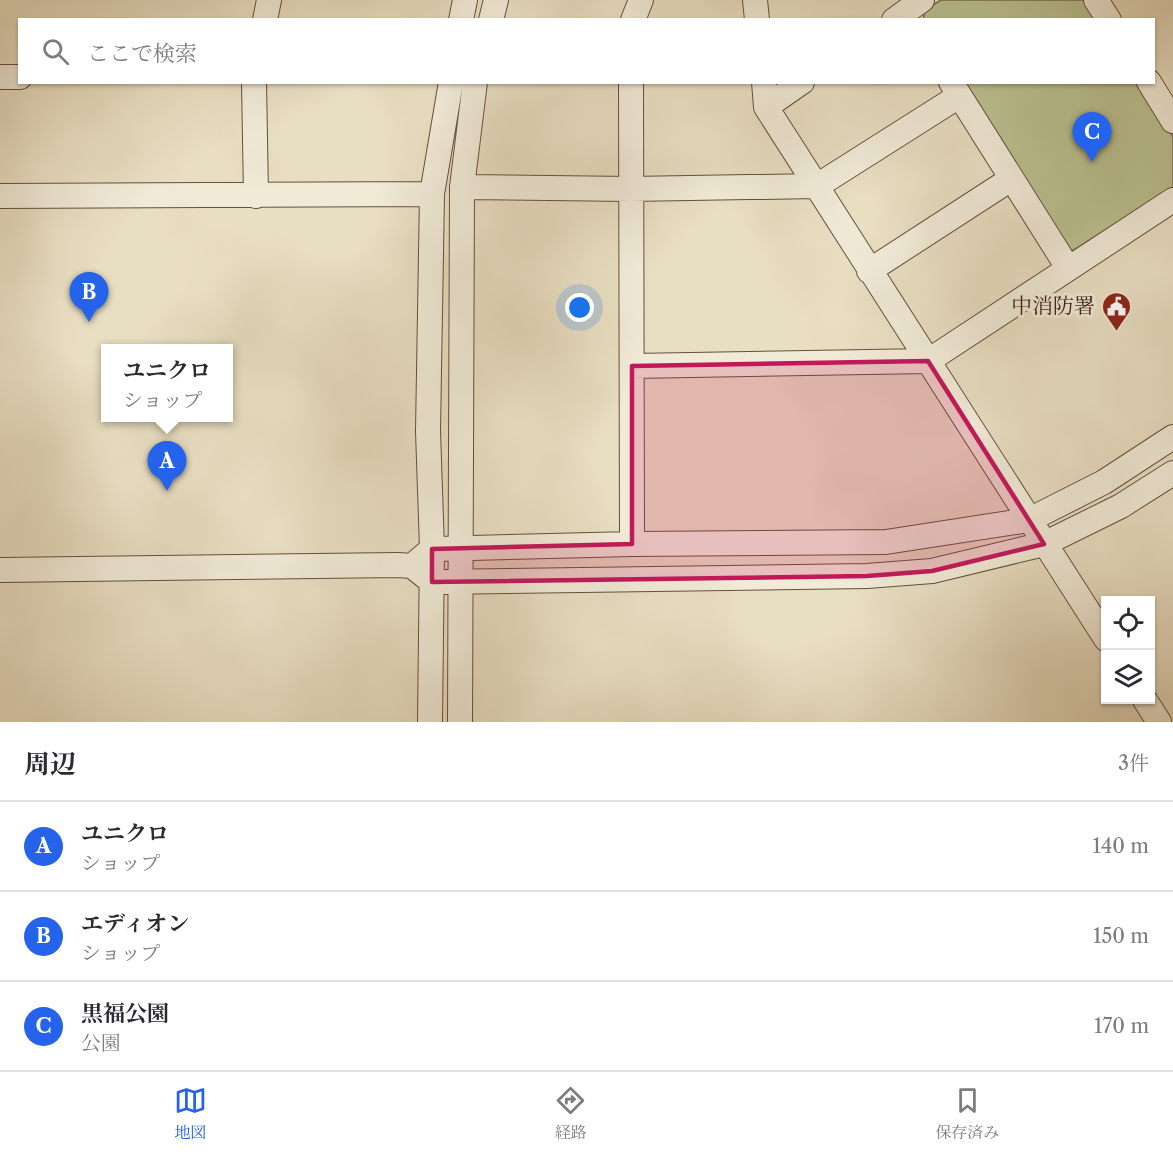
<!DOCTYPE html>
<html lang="ja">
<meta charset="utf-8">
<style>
:root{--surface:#fff;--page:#f2f2f3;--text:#2b2b33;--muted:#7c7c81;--line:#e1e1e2;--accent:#2563eb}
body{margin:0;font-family:"Libre Caslon Text","Noto Serif JP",serif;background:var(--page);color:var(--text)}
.controls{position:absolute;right:18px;bottom:18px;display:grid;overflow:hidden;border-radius:0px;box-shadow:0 2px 4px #0004}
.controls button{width:54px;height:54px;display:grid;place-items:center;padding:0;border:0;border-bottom:2px solid var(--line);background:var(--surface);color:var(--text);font:30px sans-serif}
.you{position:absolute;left:580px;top:308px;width:21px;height:21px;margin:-15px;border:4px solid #fff;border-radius:50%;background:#1a73e8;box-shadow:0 0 0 9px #1a73e833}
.badge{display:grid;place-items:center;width:39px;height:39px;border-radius:50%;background:var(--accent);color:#fff;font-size:20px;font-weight:700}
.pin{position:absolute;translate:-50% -50px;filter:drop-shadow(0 2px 3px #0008)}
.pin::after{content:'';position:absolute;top:32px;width:21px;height:18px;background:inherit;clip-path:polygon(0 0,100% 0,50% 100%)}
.popup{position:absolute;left:101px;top:344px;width:132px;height:78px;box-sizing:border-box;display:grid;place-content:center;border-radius:0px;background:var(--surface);filter:drop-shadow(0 2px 4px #0005);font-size:20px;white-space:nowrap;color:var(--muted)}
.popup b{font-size:22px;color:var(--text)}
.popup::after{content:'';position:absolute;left:50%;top:100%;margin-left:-12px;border:12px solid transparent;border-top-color:var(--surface)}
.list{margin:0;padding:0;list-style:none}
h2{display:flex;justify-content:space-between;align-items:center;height:78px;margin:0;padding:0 24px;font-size:26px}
h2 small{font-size:20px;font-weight:400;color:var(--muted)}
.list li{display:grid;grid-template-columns:39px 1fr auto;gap:18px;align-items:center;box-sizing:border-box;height:90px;padding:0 24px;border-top:2px solid var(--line)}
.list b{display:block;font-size:22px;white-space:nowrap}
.list p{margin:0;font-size:20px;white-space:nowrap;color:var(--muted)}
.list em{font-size:20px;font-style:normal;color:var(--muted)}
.icon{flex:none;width:33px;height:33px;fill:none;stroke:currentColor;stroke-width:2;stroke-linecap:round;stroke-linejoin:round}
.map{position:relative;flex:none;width:1173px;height:722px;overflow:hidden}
.search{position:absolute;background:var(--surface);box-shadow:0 2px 4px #0004;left:18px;right:18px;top:18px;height:66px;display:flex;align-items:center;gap:15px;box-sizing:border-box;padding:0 21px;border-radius:0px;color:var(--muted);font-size:22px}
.sheet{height:348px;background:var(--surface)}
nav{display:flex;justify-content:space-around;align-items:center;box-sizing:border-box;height:84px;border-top:2px solid var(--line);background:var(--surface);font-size:16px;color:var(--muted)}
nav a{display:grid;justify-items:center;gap:3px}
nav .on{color:var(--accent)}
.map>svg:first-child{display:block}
</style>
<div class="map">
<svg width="1173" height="722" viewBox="0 0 1173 722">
<rect width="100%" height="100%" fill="#e8dec2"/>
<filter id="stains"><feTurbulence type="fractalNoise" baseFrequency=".00333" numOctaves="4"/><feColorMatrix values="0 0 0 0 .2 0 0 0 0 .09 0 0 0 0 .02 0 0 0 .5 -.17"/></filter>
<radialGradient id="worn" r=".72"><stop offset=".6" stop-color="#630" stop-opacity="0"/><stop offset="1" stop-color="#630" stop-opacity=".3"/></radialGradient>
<path fill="#bac090" stroke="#7a7050" stroke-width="1.5" d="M941 0H1086L1098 20H923L925 10Z
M961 83H1139L1173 137V187L1074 250H1067Z"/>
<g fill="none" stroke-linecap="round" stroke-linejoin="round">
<defs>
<path id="minor" d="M755 0 757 20
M1096 0 1109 20
M265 20 269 0
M461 20 465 0
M491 20 496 0
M633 20 641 0
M894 20 922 0
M0 77H20
M254 82 256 196
M631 82 632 544
M764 82 766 107 1106 639
M951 82 1068 268
M1149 82 1173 121
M766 107 802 82
M462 187 630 189 817 186 959 96
M0 196 432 194
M869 271 1011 179
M632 366 928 361 1173 200
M412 566 432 549 632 544 886 542 1029 520 1104 482 1173 437
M0 570 398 565 412 566 432 582 867 576 932 571 1044 544 1121 506 1173 473
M1145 700 1159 722
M430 722 432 549 428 431 432 194 451 82
M460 722 462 187 475 82"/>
</defs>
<use href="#minor" stroke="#664f3d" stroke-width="26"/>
<use href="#minor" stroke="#f0ead7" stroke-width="24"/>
</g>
<path fill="#c2185b" fill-opacity="0.2" stroke="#c2185b" stroke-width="4.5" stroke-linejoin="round" d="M928 361 1044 544 932 571 867 576 432 582V549L632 544V366Z"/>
<defs>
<symbol id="civic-pin" viewBox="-11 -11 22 30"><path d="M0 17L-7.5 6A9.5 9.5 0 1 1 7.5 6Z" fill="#8f2418" stroke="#f0ead7"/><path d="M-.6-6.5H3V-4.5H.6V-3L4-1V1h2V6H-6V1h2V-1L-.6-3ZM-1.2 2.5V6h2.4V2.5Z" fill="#fff"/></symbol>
</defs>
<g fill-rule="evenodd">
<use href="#civic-pin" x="1100" y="290" width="33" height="45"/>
</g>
<g text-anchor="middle" stroke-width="6" stroke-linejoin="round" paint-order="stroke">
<g font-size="21" fill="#3b1f11" stroke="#f0ead7" text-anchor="end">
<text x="1095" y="313">中消防署</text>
</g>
</g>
<rect width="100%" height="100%" filter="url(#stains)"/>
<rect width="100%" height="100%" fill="url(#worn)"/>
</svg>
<div class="controls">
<button><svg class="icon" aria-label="locate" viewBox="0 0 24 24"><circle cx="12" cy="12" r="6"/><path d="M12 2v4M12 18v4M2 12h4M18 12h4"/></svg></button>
<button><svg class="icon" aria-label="layers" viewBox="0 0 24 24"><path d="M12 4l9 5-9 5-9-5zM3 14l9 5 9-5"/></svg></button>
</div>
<div class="you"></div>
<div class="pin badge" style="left:167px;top:491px">A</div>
<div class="popup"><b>ユニクロ</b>ショップ</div>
<div class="pin badge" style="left:89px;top:322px">B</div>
<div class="pin badge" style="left:1092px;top:162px">C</div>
<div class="search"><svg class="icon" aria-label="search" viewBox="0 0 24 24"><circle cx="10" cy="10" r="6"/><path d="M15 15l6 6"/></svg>ここで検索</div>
</div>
<section class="sheet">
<h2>周辺<small>3件</small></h2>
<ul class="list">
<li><span class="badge">A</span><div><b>ユニクロ</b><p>ショップ</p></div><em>140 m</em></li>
<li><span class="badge">B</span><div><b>エディオン</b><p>ショップ</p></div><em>150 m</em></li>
<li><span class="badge">C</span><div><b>黒福公園</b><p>公園</p></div><em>170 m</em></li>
</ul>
</section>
<nav>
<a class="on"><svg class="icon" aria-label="map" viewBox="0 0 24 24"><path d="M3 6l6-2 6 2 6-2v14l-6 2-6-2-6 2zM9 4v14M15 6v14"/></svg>地図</a>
<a><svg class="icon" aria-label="directions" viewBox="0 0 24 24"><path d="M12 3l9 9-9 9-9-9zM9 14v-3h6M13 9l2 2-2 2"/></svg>経路</a>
<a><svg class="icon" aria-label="saved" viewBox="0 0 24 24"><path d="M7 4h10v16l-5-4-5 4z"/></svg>保存済み</a>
</nav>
